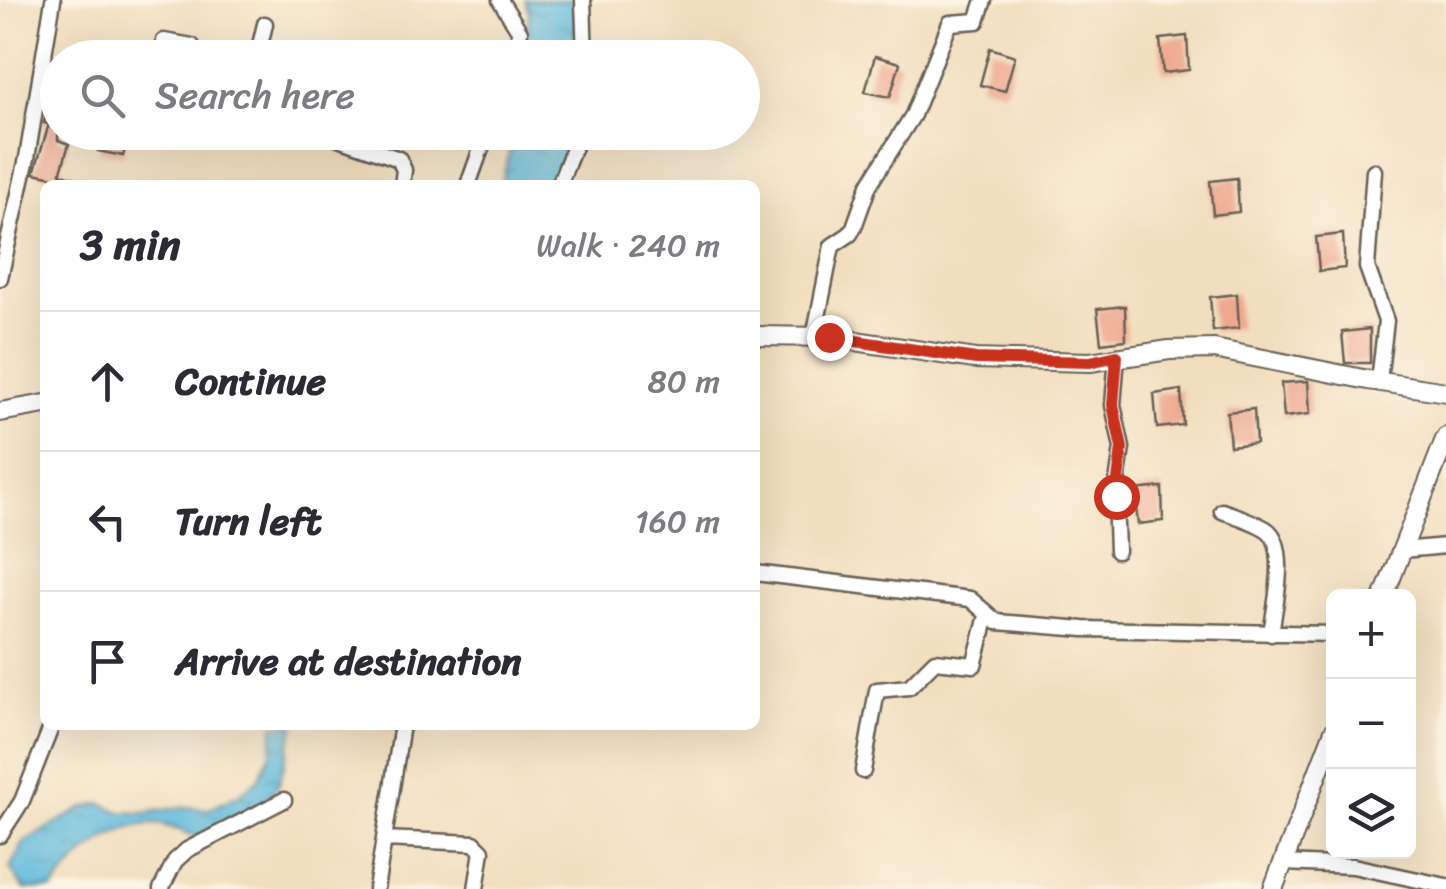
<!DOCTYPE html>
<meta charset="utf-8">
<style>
:root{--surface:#fff;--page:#f2f2f3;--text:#2b2b33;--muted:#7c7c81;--line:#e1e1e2}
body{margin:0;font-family:Sriracha,sans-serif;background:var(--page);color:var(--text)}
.controls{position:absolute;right:30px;bottom:30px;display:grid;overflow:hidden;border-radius:15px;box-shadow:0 10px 40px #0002}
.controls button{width:90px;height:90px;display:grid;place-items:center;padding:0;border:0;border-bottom:2px solid var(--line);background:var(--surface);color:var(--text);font:50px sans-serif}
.stop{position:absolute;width:30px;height:30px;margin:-22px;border:8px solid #c8321e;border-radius:50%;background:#fff}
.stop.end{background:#c8321e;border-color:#fff;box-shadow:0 2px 10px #0008}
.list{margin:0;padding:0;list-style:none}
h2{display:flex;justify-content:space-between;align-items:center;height:130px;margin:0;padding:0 40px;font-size:42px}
h2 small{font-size:32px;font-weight:400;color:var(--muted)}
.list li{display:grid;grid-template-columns:65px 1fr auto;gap:30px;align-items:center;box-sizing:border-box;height:140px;padding:0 40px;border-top:2px solid var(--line)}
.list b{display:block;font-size:38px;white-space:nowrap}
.list em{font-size:32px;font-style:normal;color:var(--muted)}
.icon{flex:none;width:55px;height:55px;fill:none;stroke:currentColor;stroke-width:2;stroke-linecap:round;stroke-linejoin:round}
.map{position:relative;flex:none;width:1446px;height:889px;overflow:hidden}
.search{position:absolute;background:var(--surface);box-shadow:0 10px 40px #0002;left:40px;top:40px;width:720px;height:110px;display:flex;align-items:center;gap:25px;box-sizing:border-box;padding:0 35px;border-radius:55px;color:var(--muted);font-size:38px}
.panel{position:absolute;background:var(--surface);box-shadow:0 10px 40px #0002;left:40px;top:180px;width:720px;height:550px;border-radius:15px}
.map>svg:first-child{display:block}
</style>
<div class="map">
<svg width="1446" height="889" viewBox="0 0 1446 889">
<defs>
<pattern id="water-ripples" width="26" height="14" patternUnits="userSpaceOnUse" patternTransform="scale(2.5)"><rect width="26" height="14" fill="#5eb9dc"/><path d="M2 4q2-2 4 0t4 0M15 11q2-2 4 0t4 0" fill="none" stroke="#519ebc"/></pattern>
</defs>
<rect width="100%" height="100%" fill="#fcf5e5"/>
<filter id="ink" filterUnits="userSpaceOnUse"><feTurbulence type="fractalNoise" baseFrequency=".01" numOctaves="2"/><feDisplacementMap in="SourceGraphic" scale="20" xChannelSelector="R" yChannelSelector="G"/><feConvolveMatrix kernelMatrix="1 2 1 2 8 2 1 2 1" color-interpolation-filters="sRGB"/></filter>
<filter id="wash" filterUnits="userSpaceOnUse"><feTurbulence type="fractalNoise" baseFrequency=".0048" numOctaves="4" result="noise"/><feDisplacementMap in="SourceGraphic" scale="40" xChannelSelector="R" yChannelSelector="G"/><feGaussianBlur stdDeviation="2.25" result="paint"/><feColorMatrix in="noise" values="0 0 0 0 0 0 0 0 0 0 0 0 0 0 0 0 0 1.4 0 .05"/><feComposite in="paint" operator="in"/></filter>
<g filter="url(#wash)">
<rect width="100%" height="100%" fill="#f1debe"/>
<path fill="url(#water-ripples)" stroke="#3d6a7c" stroke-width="2.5" d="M525 0H577L574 57H526L529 12Z
M514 133H571L564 167 552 185H501Z
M274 725H295L278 786 255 812 201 838C188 834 170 825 156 824 113 823 76 858 53 889H24L10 868 24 842 83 808 101 803 120 812 143 813 184 807 209 809 239 795 259 779 271 752Z"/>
<g id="blocks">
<path fill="#eea88f" d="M1187 36 1189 70 1163 73 1160 39Z
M127 43 167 55V58H122Z
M990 48 1015 56 1005 91 980 85Z
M875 56 900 63 890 97 865 92Z
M55 78 58 79V140L69 144 59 178 34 173 49 124 44 123Z
M104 132H130L123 156 98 151Z
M62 174 90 182 89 185H59Z
M1237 178 1239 212 1213 215 1210 181Z
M1343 234 1345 268 1319 271 1316 237Z
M1237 294 1239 328 1213 331 1210 297Z
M1125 306 1126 340 1101 343 1097 309Z
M1370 329V363H1345L1342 332Z
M1308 381 1310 414 1284 417 1281 383Z
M1181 390 1183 425 1157 428 1154 394Z
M1254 409 1256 443 1230 446 1227 412Z
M1162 487 1163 521 1138 524 1134 490Z"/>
</g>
</g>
<g filter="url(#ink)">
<use href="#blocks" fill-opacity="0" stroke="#676055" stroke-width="2.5"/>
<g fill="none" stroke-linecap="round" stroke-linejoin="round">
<defs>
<path id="minor" d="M500 0 520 32 514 58
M583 0 585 58
M164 41 192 46 198 58
M257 58 265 24
M322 132 399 159 404 170 402 185
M1374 171 1367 267 1386 321 1379 381
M468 185 487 132
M559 185 580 132
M0 278 27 158 53 0
M814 337 832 246 850 234 854 227 869 185 913 115 950 23 977 21 984 0
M1222 511C1236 516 1253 521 1266 529 1290 544 1274 609 1271 634
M1402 550 1446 546
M1117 551 1115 496 1122 448 1113 405 1117 356
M755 573 970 599 997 622 1084 629 1334 634
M863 771 877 690 909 687 935 661 974 665 987 616
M0 835 22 801 52 725
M384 839 474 843 482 851 476 889
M1284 863 1353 866 1446 886
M161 889 175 861 187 850 284 800
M376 889 402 725"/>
<path id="major" d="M755 336 829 337 975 359 1090 362 1169 350 1214 349 1368 380 1446 392
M0 412 45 404
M1384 596 1446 437
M1273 889 1334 731"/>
</defs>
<use href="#minor" stroke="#676055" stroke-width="19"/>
<use href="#major" stroke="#676055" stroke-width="22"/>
<use href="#minor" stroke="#fff" stroke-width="14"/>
<use href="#major" stroke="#fff" stroke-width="18"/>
</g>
</g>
<g fill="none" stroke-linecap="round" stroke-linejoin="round" filter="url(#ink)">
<path stroke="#c8321e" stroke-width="12" d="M829 337 976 359 1090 362 1117 356 1113 405 1122 448 1116 496"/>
</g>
</svg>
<div class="controls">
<button>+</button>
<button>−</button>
<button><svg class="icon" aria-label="layers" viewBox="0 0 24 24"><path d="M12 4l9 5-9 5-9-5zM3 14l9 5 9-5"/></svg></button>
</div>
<div class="stop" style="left:1116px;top:496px"></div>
<div class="stop end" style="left:829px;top:337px"></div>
<div class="search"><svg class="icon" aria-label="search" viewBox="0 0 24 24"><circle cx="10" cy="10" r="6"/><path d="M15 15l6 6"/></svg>Search here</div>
<section class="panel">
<h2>3 min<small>Walk · 240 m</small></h2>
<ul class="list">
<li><svg class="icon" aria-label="ahead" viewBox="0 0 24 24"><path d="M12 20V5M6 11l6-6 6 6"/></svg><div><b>Continue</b></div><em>80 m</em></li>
<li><svg class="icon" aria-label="left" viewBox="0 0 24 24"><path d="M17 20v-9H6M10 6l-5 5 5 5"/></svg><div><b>Turn left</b></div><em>160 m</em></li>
<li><svg class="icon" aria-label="arrive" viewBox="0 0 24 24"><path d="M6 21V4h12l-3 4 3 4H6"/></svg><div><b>Arrive at destination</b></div></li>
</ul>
</section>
</div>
